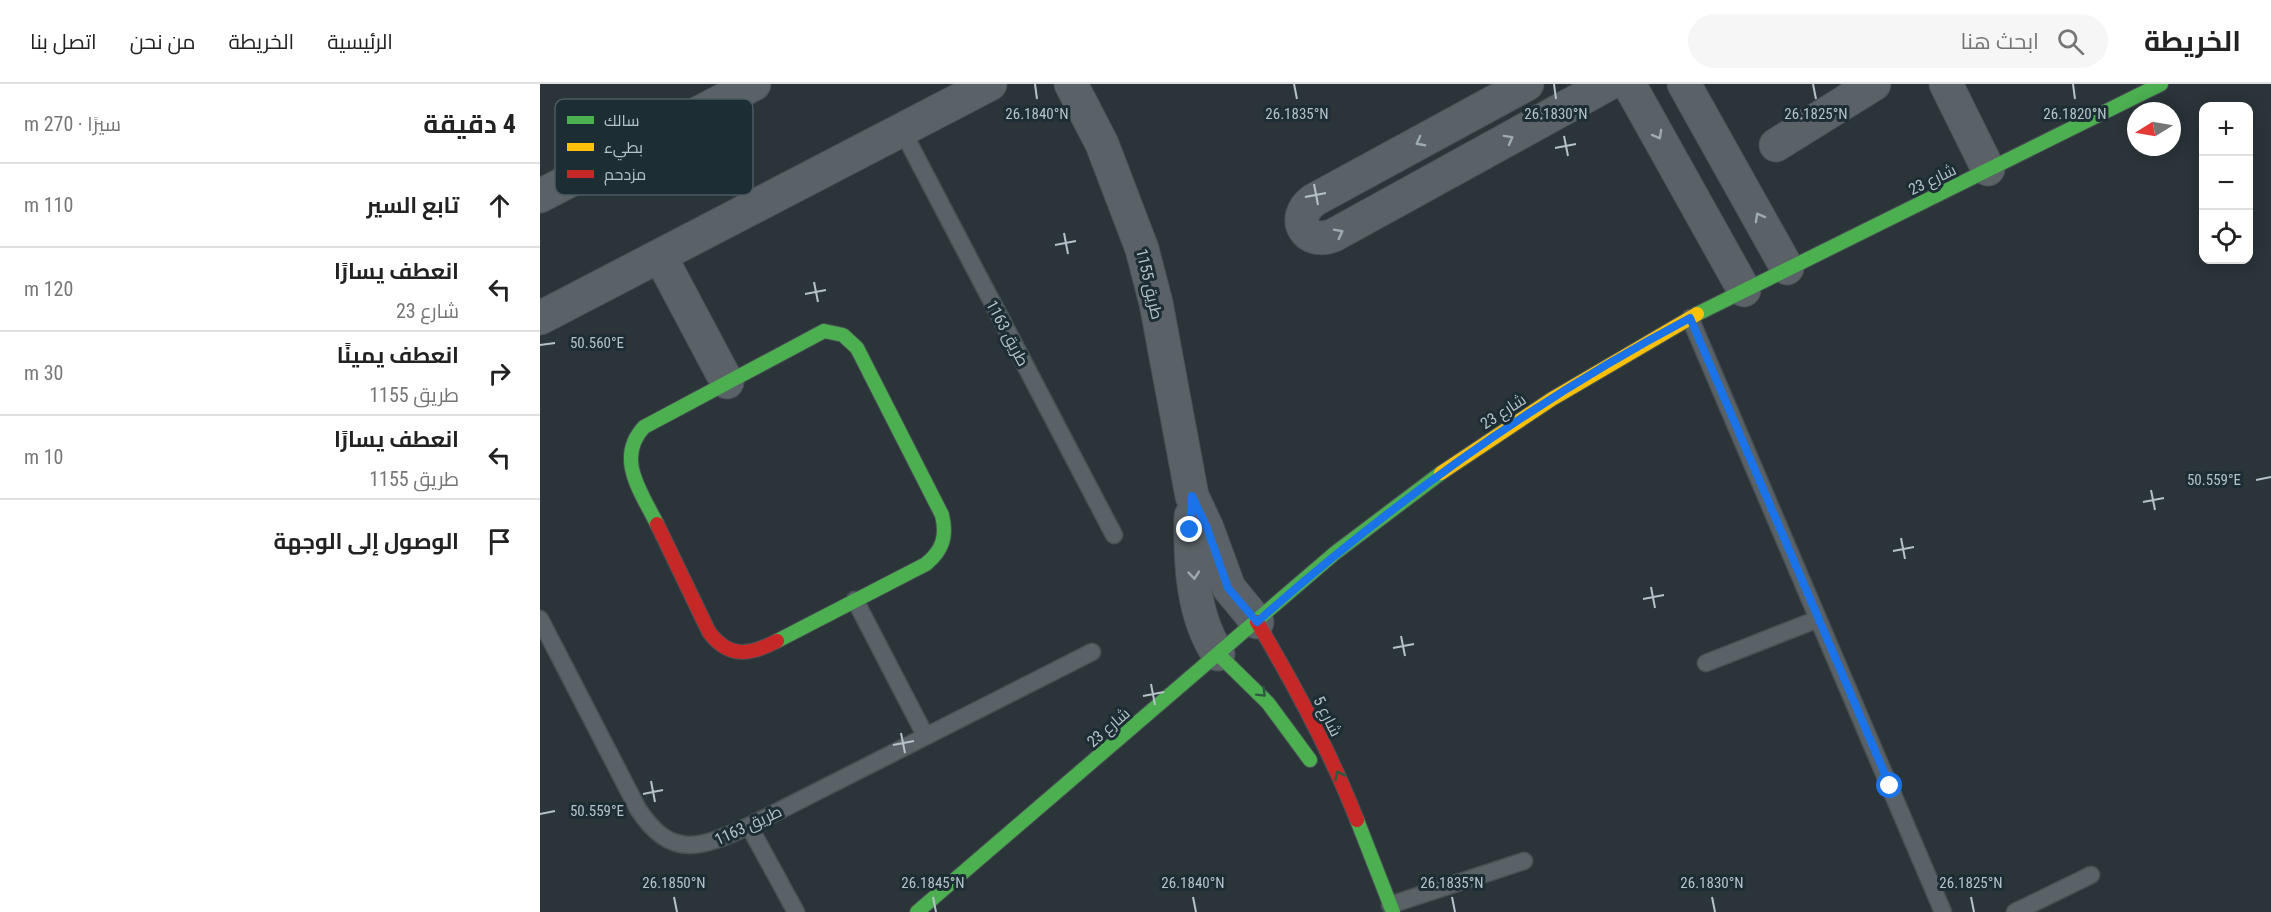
<!DOCTYPE html>
<html lang="ar">
<meta charset="utf-8">
<style>
:root{--surface:#fff;--page:#f6f6f6;--text:#222;--muted:#767676;--line:#e0e0e0}
body{margin:0;font-family:"Roboto Condensed",Cairo,sans-serif;background:var(--page);color:var(--text);direction:rtl}
.controls{position:absolute;right:18px;top:18px;display:grid;overflow:hidden;border-radius:12px;box-shadow:0 3px 15px #0003}
.controls button{width:54px;height:54px;display:grid;place-items:center;padding:0;border:0;border-bottom:2px solid var(--line);background:var(--surface);color:var(--text);font:30px sans-serif}
.compass{position:absolute;left:1587px;top:18px;width:54px;height:54px;border-radius:50%;background:var(--surface);box-shadow:0 3px 15px #0003;rotate:259deg}
.stop{position:absolute;width:18px;height:18px;margin:-14px;border:4px solid #1a73e8;border-radius:50%;background:#fff}
.stop.end{background:#1a73e8;border-color:#fff;box-shadow:0 2px 6px #0008}
.list{margin:0;padding:0;list-style:none}
h2{display:flex;justify-content:space-between;align-items:center;height:78px;margin:0;padding:0 24px;font-size:26px}
h2 small{font-size:20px;font-weight:400;color:var(--muted)}
.list li{display:grid;grid-template-columns:39px 1fr auto;gap:18px;align-items:center;box-sizing:border-box;height:84px;padding:0 24px;border-top:2px solid var(--line)}
.list b{display:block;font-size:22px;white-space:nowrap}
.list p{margin:0;font-size:20px;white-space:nowrap;color:var(--muted)}
.list em{font-size:20px;font-style:normal;color:var(--muted)}
.icon{flex:none;width:33px;height:33px;fill:none;stroke:currentColor;stroke-width:2;stroke-linecap:round;stroke-linejoin:round}
.map{position:relative;flex:none;width:1731px;height:828px;overflow:hidden;direction:ltr}
header{display:flex;align-items:center;gap:36px;box-sizing:border-box;height:84px;padding:0 30px;background:var(--surface);border-bottom:2px solid var(--line)}
header strong{font-size:28px}
nav{display:flex;gap:33px;margin-inline-start:auto;font-size:21px}
.search{width:420px;height:54px;background:var(--page);display:flex;align-items:center;gap:15px;box-sizing:border-box;padding:0 21px;border-radius:33px;color:var(--muted);font-size:22px}
main{display:flex}
aside{flex:1;background:var(--surface)}
.map>svg:first-child{display:block}
</style>
<header>
<strong>الخريطة</strong>
<div class="search"><svg class="icon" aria-label="search" viewBox="0 0 24 24"><circle cx="10" cy="10" r="6"/><path d="M15 15l6 6"/></svg>ابحث هنا</div>
<nav><a>الرئيسية</a><a>الخريطة</a><a>من نحن</a><a>اتصل بنا</a></nav>
</header>
<main>
<div class="map">
<svg width="1731" height="828" viewBox="0 0 1731 828">
<rect width="100%" height="100%" fill="#2a3439"/>
<g fill="none" stroke-linecap="round" stroke-linejoin="round">
<defs>
<path id="lane" d="M362 46 574 451
M1150 234 1403 828
M315 516 385 651
M0 535 98 725C131 776 161 764 209 742L552 568
M1166 579 1278 535
M209 742 256 828
M850 821 984 777
M1475 828 1551 791"/>
<path id="street" d="M531 0 562 60 602 165 616 219 652 412 667 444 689 504 717 538
M987 0 774 116C749 134 766 163 794 151L1068 0
M1089 0 1204 206
M1144 0 1247 184
M1406 0 1448 85
M1236 61 1334 0
M0 112 214 0
M120 172 187 298
M0 234 450 0
M651 432C650 477 652 531 678 570"/>
<path id="fast" d="M1157 230 1621 0
M117 440C101 408 75 374 104 343L284 247
M237 557 386 480C403 466 407 452 402 431L317 264 303 251 284 247
M678 570 728 619 770 676
M817 736 853 828
M377 828 795 469 901 389"/>
<path id="slow" d="M901 389 1012 315 1157 230"/>
<path id="jam" d="M117 440 169 548C189 575 210 571 237 557
M717 538C755 602 790 667 817 736"/>
</defs>
<use href="#lane" stroke="#485054" stroke-width="19"/>
<use href="#street" stroke="#485054" stroke-width="35"/>
<use href="#fast" stroke="#485054" stroke-width="16"/>
<use href="#slow" stroke="#485054" stroke-width="16"/>
<use href="#jam" stroke="#485054" stroke-width="16"/>
<use href="#lane" stroke="#5a6267" stroke-width="16"/>
<use href="#street" stroke="#5a6267" stroke-width="33"/>
<use href="#fast" stroke="#4caf50" stroke-width="14"/>
<use href="#slow" stroke="#ffc107" stroke-width="14"/>
<use href="#jam" stroke="#c62828" stroke-width="14"/>
</g>
<defs><path id="oneway-chevron" d="M-2-3.5L2.5 0L-2 3.5" fill="none" stroke-width="1.6" stroke-linecap="round" stroke-linejoin="round" transform="scale(1.5)"/></defs>
<g stroke="#9eaab1">
<use href="#oneway-chevron" transform="translate(1118 51) rotate(61)"/>
<use href="#oneway-chevron" transform="translate(969 55) rotate(-29)"/>
<use href="#oneway-chevron" transform="translate(880 58) rotate(152)"/>
<use href="#oneway-chevron" transform="translate(1219 133) rotate(-119)"/>
<use href="#oneway-chevron" transform="translate(799 149) rotate(-27)"/>
<use href="#oneway-chevron" transform="translate(654 491) rotate(85)"/>
</g>
<g stroke="#2d5a3e">
<use href="#oneway-chevron" transform="translate(722 609) rotate(45)"/>
<use href="#oneway-chevron" transform="translate(799 691) rotate(-116)"/>
</g>
<g fill="none" stroke-linecap="round" stroke-linejoin="round">
<path stroke="#1a73e8" stroke-width="8" d="M650 446 652 412 667 444 688 504 717 538C850 420 993 317 1150 234L1350 702"/>
</g>
<path fill="none" stroke="#b5c2ca" stroke-width="2" d="M495 0 497 15M754 0 757 15M1014 0 1016 15M1273 0 1276 15M1533 0 1535 15M1024 52 1028 72M1015 64 1036 60M774 100 778 121M765 113 786 109M524 149 528 170M515 161 536 157M274 198 278 218M265 210 286 206M0 261 15 259M1716 396 1731 393M1611 406 1615 426M1603 418 1624 414M1361 454 1365 475M1353 467 1374 463M1111 503 1115 524M1103 515 1124 511M861 552 865 572M853 564 874 560M611 600 615 621M603 612 624 608M361 649 365 669M353 661 374 657M111 697 115 718M103 710 123 706M0 730 15 727M134 813 137 828M393 813 396 828M653 813 656 828M912 813 915 828M1172 813 1175 828M1431 813 1434 828"/>
<g text-anchor="middle" stroke-width="6" stroke-linejoin="round" paint-order="stroke">
<g font-size="16" fill="#b5c2ca" stroke="#1d2d34">
<text transform="translate(1392 95) rotate(-26)" y="6">شارع 23</text>
<text transform="translate(610 200) rotate(77)" y="6">طريق 1155</text>
<text transform="translate(468 249) rotate(62)" y="6">طريق 1163</text>
<text transform="translate(963 327) rotate(-33)" y="6">شارع 23</text>
<text transform="translate(788 632) rotate(63)" y="6">شارع 5</text>
<text transform="translate(568 643) rotate(-41)" y="6">شارع 23</text>
<text transform="translate(208 741) rotate(-25)" y="6">طريق 1163</text>
</g>
</g>
<rect x="15" y="15" width="198" height="96" rx="9" fill="#1d2d34" stroke="#4b5a61" stroke-width="1.5"/>
<rect x="27" y="32" width="27" height="8" fill="#4caf50"/>
<rect x="27" y="59" width="27" height="8" fill="#ffc107"/>
<rect x="27" y="86" width="27" height="8" fill="#c62828"/>
<g font-size="16" fill="#b5c2ca">
<text x="64" y="42">سالك</text>
<text x="64" y="69">بطيء</text>
<text x="64" y="96">مزدحم</text>
</g>
<g font-size="15" text-anchor="middle" fill="#b5c2ca" stroke="#1d2d34" stroke-width="6" stroke-linejoin="round" paint-order="stroke">
<text x="497" y="35">26.1840°N</text>
<text x="757" y="35">26.1835°N</text>
<text x="1016" y="35">26.1830°N</text>
<text x="1276" y="35">26.1825°N</text>
<text x="1535" y="35">26.1820°N</text>
<text x="57" y="264">50.560°E</text>
<text x="1674" y="401">50.559°E</text>
<text x="57" y="732">50.559°E</text>
<text x="134" y="804">26.1850°N</text>
<text x="393" y="804">26.1845°N</text>
<text x="653" y="804">26.1840°N</text>
<text x="912" y="804">26.1835°N</text>
<text x="1172" y="804">26.1830°N</text>
<text x="1431" y="804">26.1825°N</text>
</g>
</svg>
<div class="controls">
<button>+</button>
<button>−</button>
<button><svg class="icon" aria-label="locate" viewBox="0 0 24 24"><circle cx="12" cy="12" r="6"/><path d="M12 2v4M12 18v4M2 12h4M18 12h4"/></svg></button>
</div>
<svg class="compass" viewBox="-18 -18 36 36"><path d="M0-13l5 13h-10z" fill="#e53935"/><path d="M0 13l5-13h-10z" fill="#767676"/></svg>
<div class="stop" style="left:1350px;top:702px"></div>
<div class="stop end" style="left:650px;top:446px"></div>
</div>
<aside>
<h2>4 دقيقة<small>سيرًا · 270 m</small></h2>
<ul class="list">
<li><svg class="icon" aria-label="ahead" viewBox="0 0 24 24"><path d="M12 20V5M6 11l6-6 6 6"/></svg><div><b>تابع السير</b></div><em>110 m</em></li>
<li><svg class="icon" aria-label="left" viewBox="0 0 24 24"><path d="M17 20v-9H6M10 6l-5 5 5 5"/></svg><div><b>انعطف يسارًا</b><p>شارع 23</p></div><em>120 m</em></li>
<li><svg class="icon" aria-label="right" viewBox="0 0 24 24"><path d="M7 20v-9h11M14 6l5 5-5 5"/></svg><div><b>انعطف يمينًا</b><p>طريق 1155</p></div><em>30 m</em></li>
<li><svg class="icon" aria-label="left" viewBox="0 0 24 24"><path d="M17 20v-9H6M10 6l-5 5 5 5"/></svg><div><b>انعطف يسارًا</b><p>طريق 1155</p></div><em>10 m</em></li>
<li><svg class="icon" aria-label="arrive" viewBox="0 0 24 24"><path d="M6 21V4h12l-3 4 3 4H6"/></svg><div><b>الوصول إلى الوجهة</b></div></li>
</ul>
</aside>
</main>
